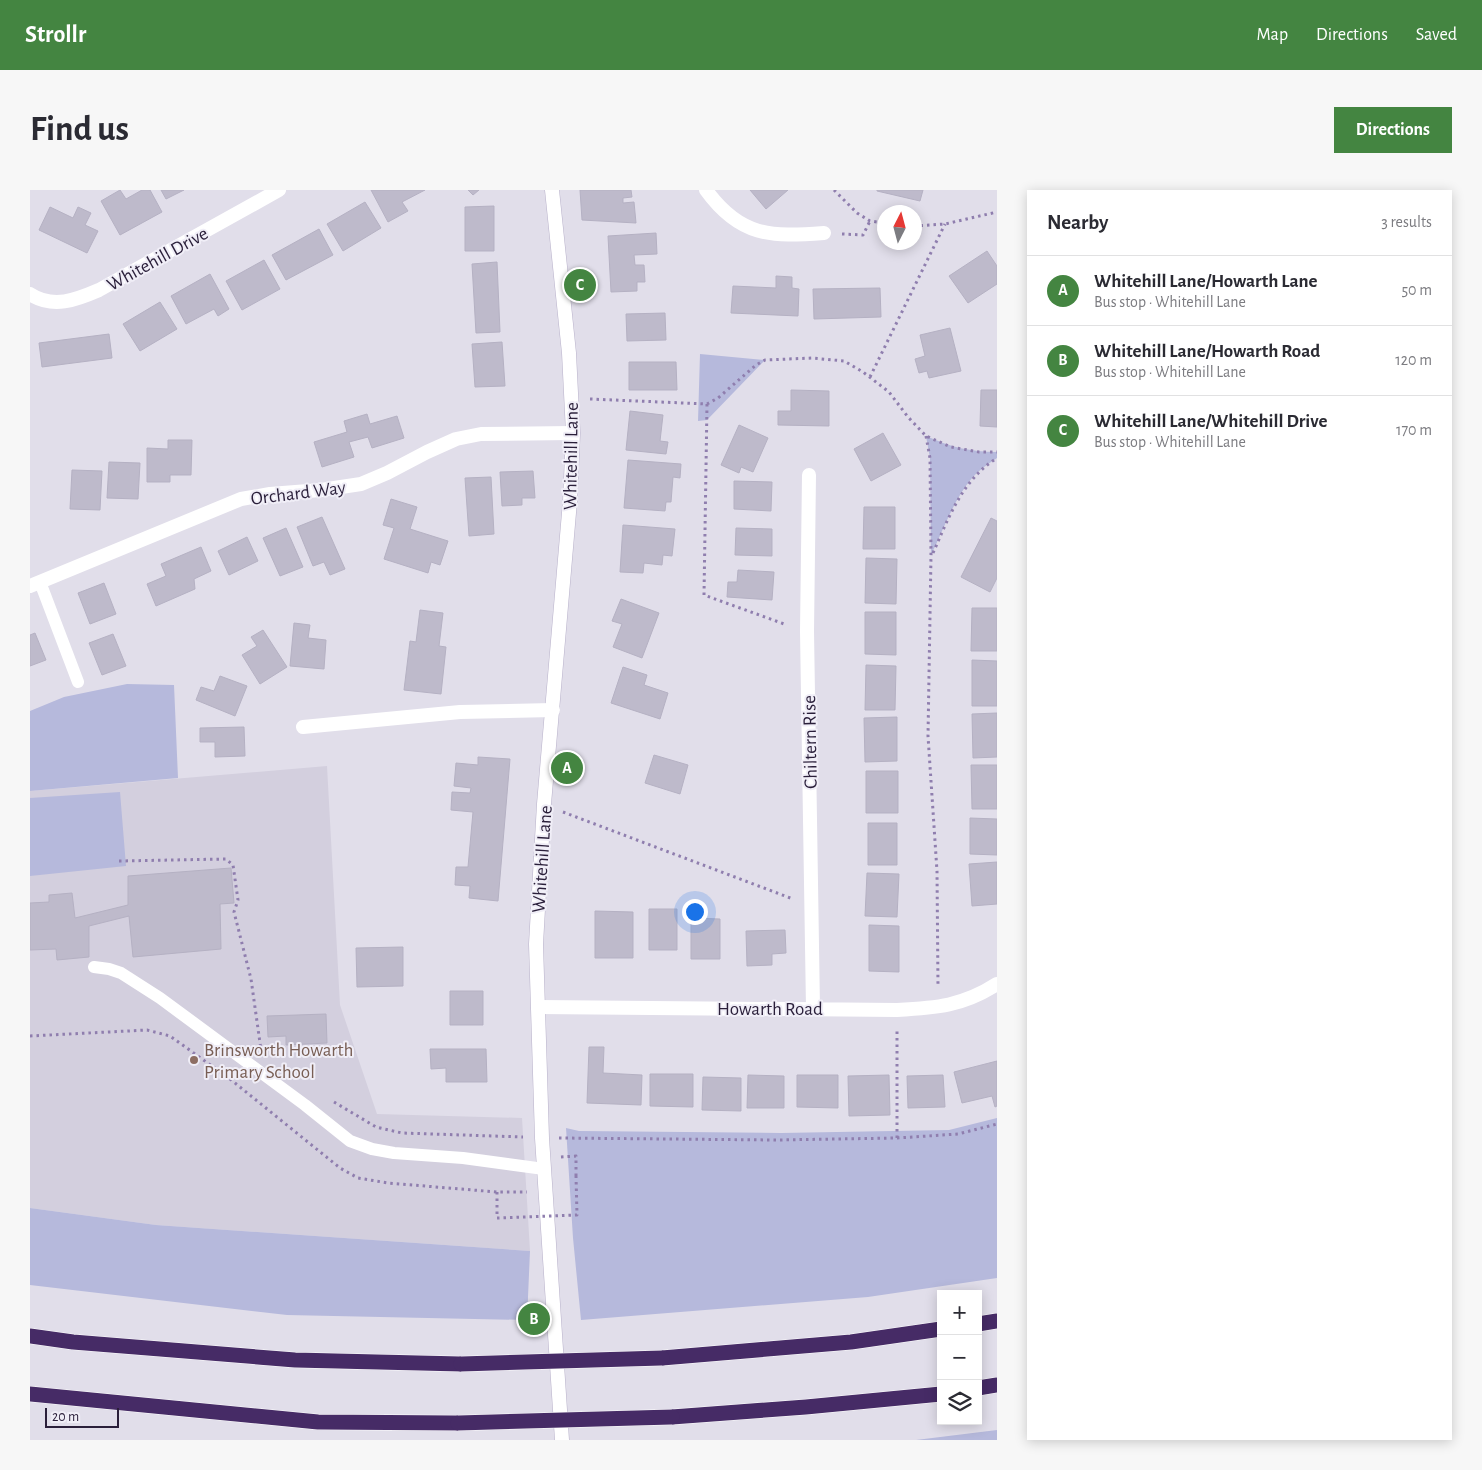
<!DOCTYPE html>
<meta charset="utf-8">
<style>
:root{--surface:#fff;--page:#f7f7f7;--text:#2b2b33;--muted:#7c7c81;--line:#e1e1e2;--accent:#448541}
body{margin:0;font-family:"Alegreya Sans",sans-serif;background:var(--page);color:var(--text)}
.controls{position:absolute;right:15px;bottom:15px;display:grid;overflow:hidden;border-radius:0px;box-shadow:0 2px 12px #0003}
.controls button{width:45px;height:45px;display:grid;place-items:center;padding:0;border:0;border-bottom:1px solid var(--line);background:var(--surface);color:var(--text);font:25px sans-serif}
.compass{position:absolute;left:847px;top:15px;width:45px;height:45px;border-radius:50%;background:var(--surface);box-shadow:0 2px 12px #0003;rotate:6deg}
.scale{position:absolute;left:15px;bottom:12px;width:74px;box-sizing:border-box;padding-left:5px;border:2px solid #2a1f3a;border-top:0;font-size:14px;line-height:18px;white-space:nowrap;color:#2a1f3a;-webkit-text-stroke:4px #f0eef7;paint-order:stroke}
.you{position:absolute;left:664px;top:721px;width:18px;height:18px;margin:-12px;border:4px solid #fff;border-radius:50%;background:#1a73e8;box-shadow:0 0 0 8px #1a73e833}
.badge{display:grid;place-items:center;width:32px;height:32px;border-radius:50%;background:var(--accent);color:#fff;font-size:16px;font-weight:700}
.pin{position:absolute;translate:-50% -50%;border:2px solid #fff;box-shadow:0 1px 5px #0006}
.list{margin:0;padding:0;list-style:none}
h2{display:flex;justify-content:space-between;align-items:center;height:65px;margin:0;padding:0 20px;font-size:21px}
h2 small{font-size:16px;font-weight:400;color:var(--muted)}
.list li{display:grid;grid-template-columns:32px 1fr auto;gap:15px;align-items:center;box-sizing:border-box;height:70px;padding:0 20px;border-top:1px solid var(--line)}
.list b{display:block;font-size:19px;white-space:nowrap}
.list p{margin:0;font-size:16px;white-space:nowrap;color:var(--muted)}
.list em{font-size:16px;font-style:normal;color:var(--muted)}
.icon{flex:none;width:28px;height:28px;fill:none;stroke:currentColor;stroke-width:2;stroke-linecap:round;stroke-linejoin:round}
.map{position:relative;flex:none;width:967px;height:1250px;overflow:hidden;border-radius:0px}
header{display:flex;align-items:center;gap:30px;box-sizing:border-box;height:70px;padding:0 25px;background:var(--accent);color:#fff}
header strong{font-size:24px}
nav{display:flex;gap:28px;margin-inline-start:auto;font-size:18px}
.intro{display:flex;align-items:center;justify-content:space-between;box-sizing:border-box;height:120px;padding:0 30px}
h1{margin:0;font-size:35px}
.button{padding:12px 22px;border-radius:0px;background:var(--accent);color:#fff;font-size:18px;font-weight:700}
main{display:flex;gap:30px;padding:0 30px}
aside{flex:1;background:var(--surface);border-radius:0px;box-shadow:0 2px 12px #0003}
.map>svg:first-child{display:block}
</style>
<header>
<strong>Strollr</strong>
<nav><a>Map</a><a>Directions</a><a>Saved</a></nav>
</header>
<div class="intro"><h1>Find us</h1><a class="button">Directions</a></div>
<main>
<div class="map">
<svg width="967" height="1250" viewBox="0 0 967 1250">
<rect width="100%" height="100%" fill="#e1deea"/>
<path fill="#d3cfde" d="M297 576 310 815 347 924 492 928 500 1061 126 1035 0 1018V601Z"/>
<path fill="#b6b9dc" d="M670 164 735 170 677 230 668 231Z
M896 246C921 257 940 262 967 262V268C958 274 949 280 942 288 924 309 913 341 901 365L900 268Z
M97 494 144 495 148 588 0 601V521L34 507Z
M90 602 96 676 0 686V608Z
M967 928V1088L838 1107 551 1130 543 1048 536 938 549 941 751 943 919 940Z
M0 1018 126 1035 500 1061 497 1130 257 1125 0 1095Z
M967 1240V1250H886Z"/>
<path fill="#bebacb" stroke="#b5b1c3" d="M90 0 96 9 112 0H120L132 22 90 45 71 11Z
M131 0H154L136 9Z
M341 0H395L372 12 378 21 358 32Z
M438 0H449L443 5Z
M550 0H601L602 7 593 8V13L604 12 606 33 552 30Z
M720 0H758L736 19Z
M847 0H893L890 11 847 1Z
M335 12 351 38 313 61 297 34Z
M464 16V61H435V17Z
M20 17 43 28 48 17 61 23 55 35 68 41 57 63 9 40Z
M289 39 303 65 256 90 242 65Z
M626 43 627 64 604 65 605 75H614L615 92H607V101L581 102 578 46Z
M957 61 967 76V94L938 113 919 86Z
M234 70 250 99 212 120 196 91Z
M467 72 470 142 446 143 442 74Z
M180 84 199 119 188 126 184 119 156 134 141 106Z
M746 86 762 87V98L769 99 768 126 701 123 703 96 746 98Z
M850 98 851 127 784 129 783 99Z
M130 112 147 139 110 161 93 134Z
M635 123 636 150 597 151 596 124Z
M920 138 931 181 899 188 897 181 889 183 885 169 895 166 890 145Z
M79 144 82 168 12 177 9 153Z
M472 152 475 196 445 197 442 154Z
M599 172H646L647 200H599Z
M761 200 799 201V236L748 235V221H761Z
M951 200H967V237L950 236Z
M600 221 633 225 630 251 638 252 636 264 596 260Z
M337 224 340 234 367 226 374 248 342 258 338 247 319 252 324 267 292 277 284 252 317 242 314 231Z
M709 235 738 248 723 282 711 277 709 283 691 275Z
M853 243 871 275 841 291 824 259Z
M138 250H162L161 285H140V292H117V258L138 259Z
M598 270 651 274 650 288 643 287 641 312H636L635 321 594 318Z
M79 272 110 273 108 309 77 308Z
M42 280 72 281 70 320 40 319Z
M503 281 505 308H492V315L472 316 470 282Z
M461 287 464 344 439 346 435 288Z
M704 291 742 292 741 321 704 319Z
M361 309 387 317 380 339 418 351 410 375 401 372 398 383 354 369 364 338 353 335Z
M834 317H865V359H833Z
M292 327 315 379 300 385 294 372 283 376 267 337Z
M961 328 967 331V388L960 402 931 387Z
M593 335 645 339 642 366 633 365 632 375 614 373 613 383 590 382Z
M256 338 273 377 250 386 233 348Z
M706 338 742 339V366L705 365Z
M217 347 228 371 199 385 188 361Z
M171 357 181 381 164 389 165 399 126 416 117 394 136 386 131 374Z
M836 368 867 369 866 414 835 413Z
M708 380 744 382 742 410 697 407 698 392H707Z
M74 393 86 424 60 434 48 403Z
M591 409 629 423 612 468 583 457 592 434 582 431Z
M942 418H967V461H941Z
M390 420 413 423 409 456 416 457 411 504 374 500 380 451 386 452Z
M835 422H866V465L835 464Z
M264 433 280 435 278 448 296 450 294 479 260 476Z
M233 440 257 477 230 494 212 465 227 456 221 447Z
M5 443 16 470 0 476V445Z
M83 444 96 476 72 485 59 453Z
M942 470 967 471V516H942Z
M836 475 866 476 865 520H835Z
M593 477 617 485 614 495 638 503 630 529 581 513Z
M190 486 217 496 205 526 166 510 171 497 184 501Z
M967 523V567L943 568 942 524Z
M867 527V571L835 572 834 528Z
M214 537 215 566 185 567V552H170V538Z
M624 565 658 575 650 604 615 593Z
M448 567 480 569 468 711 439 708 440 696 425 695 426 677H438L443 622 421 620 422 602 440 603 441 598 424 596 426 573 448 575Z
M941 575H967V619H942Z
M836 581H868V623H836Z
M940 628 967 629V665L940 664Z
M838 633H867V675H838Z
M967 672V714L942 716 939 674Z
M201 678 204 713 190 714 191 759 103 767 99 726 59 736V767L27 770 26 759 0 760V713L19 712V705L42 703 45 728 98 715V686Z
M837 683 869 684 867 727 835 726Z
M619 719H647V760H619Z
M565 721 603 722V768H565Z
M661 728 690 729V769H661Z
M839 735 869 736V782L839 781Z
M755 740 756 763 742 764V775L717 776 716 741Z
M373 757V796L327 797 326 758Z
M420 801H453V835H420Z
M296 824 297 853 256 855V846L238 847 237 826Z
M559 857H574L573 883 612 885 611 915 557 913Z
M400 859H456L457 892H416V878L401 879Z
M967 871V916L965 917 962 906 932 913 924 882Z
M620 884H663V917L620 916Z
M718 885 754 886V918H717Z
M767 885H808V918L767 917Z
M859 885 860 925 819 926 818 886Z
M913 885 915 917 878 918 877 886Z
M673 887 711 888V921L672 920Z"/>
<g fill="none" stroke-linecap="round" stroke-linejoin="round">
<defs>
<path id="secondary" d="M522 0 539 163 543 243 540 311 514 614 506 754 512 948 532 1250"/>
<path id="motorway" d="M948 1134 967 1131
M0 1146 43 1152 265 1170 431 1174
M632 1168 821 1152 911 1139
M948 1198 967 1195
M0 1204 288 1232 428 1233
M642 1227 776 1217 911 1204"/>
</defs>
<use href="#secondary" stroke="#b8b1ca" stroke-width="15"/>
<use href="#motorway" stroke="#fff" stroke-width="16"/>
<path stroke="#8f7eae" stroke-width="3" stroke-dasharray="2.5 4" stroke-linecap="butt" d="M804 0 827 23 840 31 854 33
M884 36 915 34 967 22
M812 44 833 45 840 31
M840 187 915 34
M560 209 677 214 688 208 726 175 735 170 782 168 814 171 833 182 859 202 878 227 896 246 921 257 949 262H967
M677 214 674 405 757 435
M896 246 900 268 901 365 898 546 907 681 908 797
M903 363C919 327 932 290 967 268
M533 622 763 709
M89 671 196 669 203 675 208 710 204 722 221 789 231 860
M0 846 117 840 140 846 200 889 310 978 328 988 358 993 467 1002H497
M304 912 346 937 372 943 493 947
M529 948 745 950 867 948 928 944 967 934
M867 948V838
M531 967 546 966V986"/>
<path stroke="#fff" stroke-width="12" d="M10 392 48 492
M64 777 79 779 91 783 130 808 275 915 320 951 342 959 364 963 433 968 514 979"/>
<path stroke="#fff" stroke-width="14" d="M676 0C710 47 741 47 794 43
M0 104C23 119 46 110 69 100L249 0
M779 285 777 441 783 818
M0 396 211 309 240 304 291 300 331 294 357 283 397 262 426 249 451 244 543 243
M273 537 430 522 523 520
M508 817 867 820C906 818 933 816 967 794"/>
<use href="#secondary" stroke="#fff" stroke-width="14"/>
<use href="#motorway" stroke="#462b66" stroke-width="15"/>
<defs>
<path id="motorway-bridge" d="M431 1174 632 1168
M428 1233 642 1227"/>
</defs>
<use href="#motorway-bridge" stroke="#fff" stroke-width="16" stroke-linecap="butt"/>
<path stroke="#8f7eae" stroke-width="3" stroke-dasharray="2.5 4" stroke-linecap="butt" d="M467 1002V1028L547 1025 546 986"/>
<use href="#motorway-bridge" stroke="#462b66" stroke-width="15"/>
</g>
<circle fill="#8d6e63" stroke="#f0eef7" stroke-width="2" cx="164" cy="870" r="5"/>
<g text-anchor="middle" stroke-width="4" stroke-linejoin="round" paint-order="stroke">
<g font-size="19" fill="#2a1f3a" stroke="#f0eef7">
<text transform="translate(127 68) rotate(-29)" y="7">Whitehill Drive</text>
<text transform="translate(540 266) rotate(-89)" y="7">Whitehill Lane</text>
<text transform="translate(268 302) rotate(-7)" y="7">Orchard Way</text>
<text transform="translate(779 552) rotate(-91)" y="7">Chiltern Rise</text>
<text transform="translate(511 669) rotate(-86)" y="7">Whitehill Lane</text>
<text x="740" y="825">Howarth Road</text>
</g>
<g font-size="19" fill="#785e54" stroke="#f0eef7" text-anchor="start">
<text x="174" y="866">Brinsworth Howarth<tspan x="174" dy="22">Primary School</tspan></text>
</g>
</g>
</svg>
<div class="controls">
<button>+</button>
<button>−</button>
<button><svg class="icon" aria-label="layers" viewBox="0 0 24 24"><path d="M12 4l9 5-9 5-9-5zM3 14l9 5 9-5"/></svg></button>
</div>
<svg class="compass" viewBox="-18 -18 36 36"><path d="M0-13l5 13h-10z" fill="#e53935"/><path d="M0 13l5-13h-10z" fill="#7c7c81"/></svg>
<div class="scale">20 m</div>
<div class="you"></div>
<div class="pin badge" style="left:537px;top:578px">A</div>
<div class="pin badge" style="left:504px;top:1129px">B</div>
<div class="pin badge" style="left:550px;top:95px">C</div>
</div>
<aside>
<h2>Nearby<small>3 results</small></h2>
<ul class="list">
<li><span class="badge">A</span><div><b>Whitehill Lane/Howarth Lane</b><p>Bus stop · Whitehill Lane</p></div><em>50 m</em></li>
<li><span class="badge">B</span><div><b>Whitehill Lane/Howarth Road</b><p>Bus stop · Whitehill Lane</p></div><em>120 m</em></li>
<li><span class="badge">C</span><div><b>Whitehill Lane/Whitehill Drive</b><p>Bus stop · Whitehill Lane</p></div><em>170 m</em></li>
</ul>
</aside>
</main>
